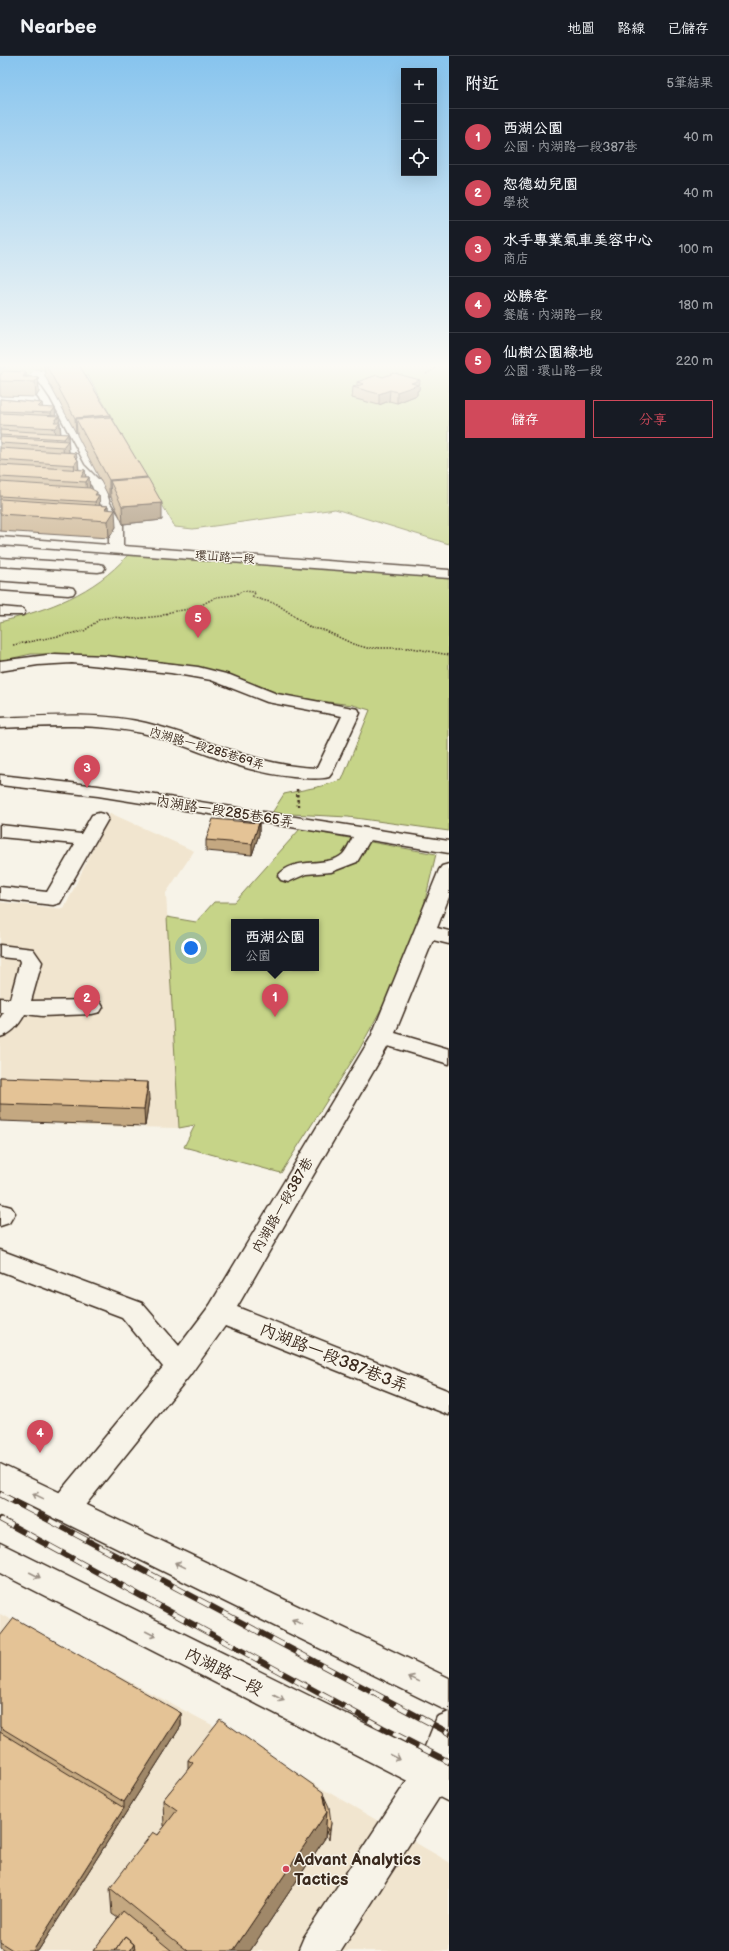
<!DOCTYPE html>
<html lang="zh-TW">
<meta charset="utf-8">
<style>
:root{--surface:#171b24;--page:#20242c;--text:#f1f3f6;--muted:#9ea1a6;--line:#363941;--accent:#d1495b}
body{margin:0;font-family:"Balsamiq Sans","LXGW WenKai TC",sans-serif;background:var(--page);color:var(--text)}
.controls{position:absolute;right:12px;top:12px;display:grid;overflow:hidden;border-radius:0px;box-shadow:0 4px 16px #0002}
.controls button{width:36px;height:36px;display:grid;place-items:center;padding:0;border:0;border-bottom:1px solid var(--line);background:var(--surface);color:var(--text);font:20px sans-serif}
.you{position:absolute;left:191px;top:892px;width:14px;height:14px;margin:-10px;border:3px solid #fff;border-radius:50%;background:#1a73e8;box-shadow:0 0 0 6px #1a73e833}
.badge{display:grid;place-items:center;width:26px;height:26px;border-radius:50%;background:var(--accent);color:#fff;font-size:13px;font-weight:700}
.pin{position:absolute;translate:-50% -33px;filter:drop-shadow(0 1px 2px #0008)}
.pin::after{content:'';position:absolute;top:21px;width:14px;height:12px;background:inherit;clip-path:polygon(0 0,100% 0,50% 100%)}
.popup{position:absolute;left:231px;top:863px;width:88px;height:52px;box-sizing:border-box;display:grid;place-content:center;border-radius:0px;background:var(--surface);filter:drop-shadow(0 1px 3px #0005);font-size:13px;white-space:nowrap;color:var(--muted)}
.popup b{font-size:15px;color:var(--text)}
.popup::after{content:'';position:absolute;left:50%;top:100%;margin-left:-8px;border:8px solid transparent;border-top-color:var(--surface)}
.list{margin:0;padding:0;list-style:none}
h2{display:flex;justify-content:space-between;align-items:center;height:52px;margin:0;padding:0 16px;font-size:17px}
h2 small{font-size:13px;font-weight:400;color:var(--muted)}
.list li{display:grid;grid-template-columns:26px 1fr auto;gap:12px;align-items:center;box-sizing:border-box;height:56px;padding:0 16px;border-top:1px solid var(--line)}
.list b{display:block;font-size:15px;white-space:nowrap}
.list p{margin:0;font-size:13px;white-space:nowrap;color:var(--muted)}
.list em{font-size:13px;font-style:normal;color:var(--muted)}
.actions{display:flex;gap:8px;padding:12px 16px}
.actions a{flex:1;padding:9px 0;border:1px solid var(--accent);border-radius:0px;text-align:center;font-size:14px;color:var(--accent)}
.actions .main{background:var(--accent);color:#fff}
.icon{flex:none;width:22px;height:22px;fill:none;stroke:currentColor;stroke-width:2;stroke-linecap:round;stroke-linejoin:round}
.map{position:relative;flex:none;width:449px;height:1895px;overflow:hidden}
header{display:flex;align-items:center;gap:24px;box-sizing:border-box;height:56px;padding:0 20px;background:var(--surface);border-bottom:1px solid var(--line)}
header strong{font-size:19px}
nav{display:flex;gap:22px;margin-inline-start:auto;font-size:14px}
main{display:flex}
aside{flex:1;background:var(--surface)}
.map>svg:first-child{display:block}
</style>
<header>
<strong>Nearbee</strong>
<nav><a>地圖</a><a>路線</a><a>已儲存</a></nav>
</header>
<main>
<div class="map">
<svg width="449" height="1895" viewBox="0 0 449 1895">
<rect width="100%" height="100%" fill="#f7f3e8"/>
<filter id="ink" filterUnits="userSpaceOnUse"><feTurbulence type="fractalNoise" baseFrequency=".025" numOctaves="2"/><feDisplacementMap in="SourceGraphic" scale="8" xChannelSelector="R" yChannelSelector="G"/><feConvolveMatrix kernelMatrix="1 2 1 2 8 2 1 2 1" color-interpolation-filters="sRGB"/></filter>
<g filter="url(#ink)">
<path fill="#f1e5cf" d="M110 757 194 795 166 837 179 1072 86 1070 0 1064V846L64 853Z
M0 1558 214 1670 449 1806V1895H0Z"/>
<path fill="#c6d488" stroke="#807f53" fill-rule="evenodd" d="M0 309H449V488L335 453 193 473 175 471 88 320 35 313 22 326 0 327Z
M128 499 449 522V775L348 761 272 757 284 738 322 730 342 724 370 654 353 649 287 641 165 607 49 598H31L0 605V566C50 553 93 538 128 499Z
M300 773 436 798 419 870 394 929 359 994 281 1117 184 1091 195 1069 179 1072 167 861 196 866 214 846H235ZM234 866H316V912H234Z"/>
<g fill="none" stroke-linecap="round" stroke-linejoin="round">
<path stroke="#7295a1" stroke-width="3.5" d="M0 313 10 309"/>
<defs>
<path id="minor" d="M11 325 38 327 49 343 84 409 104 429 110 447 123 466V490L449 514V522L0 489V481L109 489V466L98 447 92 430 73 411 39 343 31 332 7 330 6 328Z
M0 502 98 508 103 509 105 512 103 515 98 516 0 510Z
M0 526 68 531 73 532 75 535 73 538 68 539 0 534Z
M0 551 23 553 25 556 23 559H0Z
M55 598 106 600 198 611 230 619 277 638 358 653 360 657 332 717 329 721C318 724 305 722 293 721 266 718 239 711 214 701 190 693 167 682 142 677 95 667 47 670 0 672V662C48 660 99 656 146 667 205 681 255 710 317 712L342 660 267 646 211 624 171 617 72 607 38 609 0 615V605Z
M0 719 98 730 449 785V797L370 784 357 806 331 816 306 818 288 826 281 824 278 820C293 799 327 813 343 798 347 794 350 786 353 781L98 740 0 729Z
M99 757 106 759 108 763 60 847 53 849 0 843V831L47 836 75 788 0 781V769L81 778 92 759Z
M449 808V841L437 872 449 875V888L433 884 395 977 449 993V1008L388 990 237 1251 449 1335V1359L225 1270 190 1319 75 1462 64 1466 53 1462 48 1453 53 1444 163 1311 122 1261 0 1215V1194L142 1247 179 1290 210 1249 371 981 439 814 442 810Z
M0 889 33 893 42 906 31 945 92 944 100 946 103 951 100 956 92 958 42 960 25 958C19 969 12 978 0 981V962L4 956H0V942L10 943 20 906 19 903 0 901Z
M0 1148 11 1151 15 1157 9 1167 0 1170Z
M449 1656V1722L445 1732 341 1895H298L304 1881 418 1708 437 1661Z"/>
<path id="major" d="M0 1408 449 1622V1656L0 1435Z
M0 1487 449 1709V1746L0 1517Z"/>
</defs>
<use href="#minor" stroke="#3b2a1e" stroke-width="3"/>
<use href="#major" stroke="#3b2a1e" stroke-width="3"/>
<path stroke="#3b2a1e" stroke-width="1.5" stroke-dasharray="1.5 1.5" stroke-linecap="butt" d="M40 315 41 309
M426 318 441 309
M255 537 252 541 277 548 311 572 324 574 353 588 367 592H412L449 599
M13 589 84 575 100 563 112 561 133 563 161 560 170 556 196 552 216 541 234 539 243 535 255 536"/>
<path stroke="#3b2a1e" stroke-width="2.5" stroke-dasharray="2.5 2.5" stroke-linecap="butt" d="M297 733 298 750"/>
<use href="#minor" fill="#f7f3e8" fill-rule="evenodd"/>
<use href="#major" fill="#f7f3e8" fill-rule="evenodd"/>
<defs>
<path id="rail" d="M0 1438 449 1677
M0 1463 383 1672 449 1706"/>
</defs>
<use href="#rail" stroke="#3b2a1e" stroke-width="6"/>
<use href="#rail" stroke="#f7f3e8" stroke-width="4.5" stroke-dasharray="14" stroke-linecap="butt"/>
</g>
<path fill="#c4a881" stroke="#3b2a1e" d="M44 309H79L147 422 162 464 123 468 111 441H109L77 379V377H76L45 320Z
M26 316V321H38L39 336 36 341 0 340V320Z
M357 326 419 334 417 335V339L397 347 389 345 379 349 352 342 353 331 357 330Z
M0 343 42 347V351L56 360 60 366 61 378H68L69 396 76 397 77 402 78 404 79 414H85L86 421H89L90 432 97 439H99L100 449 108 450V453L116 471 109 482 0 475Z
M259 767V778L252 799 206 795V784Z
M0 1021 149 1043 145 1070 0 1065Z
M0 1580 181 1657V1670L38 1895H6L0 1891Z
M188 1704 331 1767 329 1784 326 1775 325 1782 250 1895H93L118 1862 112 1858 110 1832 158 1779 165 1770H164L163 1744 188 1714Z"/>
<path fill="#a08869" stroke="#3b2a1e" d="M26 316V326L23 321Z
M38 321 39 336 36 341 35 326Z
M420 324 419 334 417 335V339L397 347V336L411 327Z
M390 334 389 345 379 349V338Z
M42 347 43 357 38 351Z
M55 352 56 364 59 360 61 382 55 383 54 370 52 373 51 357Z
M110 359 111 375 76 363 77 377H76L75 362Z
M68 378 69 401 64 407 63 391 65 389 64 383Z
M76 397 77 405 78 404 79 420 75 425 74 400Z
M85 414 86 426 89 421 90 438 87 442 86 426 81 421Z
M147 421V438L110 425 111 441H109V424Z
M97 436V443L99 439 100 456 96 463 95 439Z
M162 447V464L123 468 122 450Z
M108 450V464L115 454 116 471 109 482 108 465 105 453Z
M259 767V778L252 799V788Z
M148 1026 149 1043 145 1070 144 1053Z
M181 1657V1670L38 1895H33L124 1752V1746Z
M327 1756 325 1782 250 1895H233Z
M134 1888 135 1895H130Z"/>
<path fill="#e4c396" stroke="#3b2a1e" d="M46 309H79L110 359 75 362Z
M3 315 26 316 23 321H38L35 326 0 325V320Z
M394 317 420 324 411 327 418 329 397 336 390 334 379 338 353 331 364 328 357 326 377 319 383 321Z
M0 343 42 347 38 351 55 352 51 357 0 355Z
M0 357 59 360 54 366H60L55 372 0 369Z
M111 361 147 421 109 424 76 363Z
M0 374 68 378 64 383 0 379Z
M0 381 68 385 63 391 0 387Z
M0 392 76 397 74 400 78 404 74 409 0 404Z
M0 409 85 414 81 421H89L86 426 0 421Z
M148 422 162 447 122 450 110 425Z
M0 426 90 432 97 436 95 439H99L95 446 0 440Z
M0 443 108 450 105 453 115 454 108 465 0 458Z
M213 763 259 767 252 788 206 784Z
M0 1021 148 1026 144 1053 0 1048Z
M14 1562 181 1657 124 1746 0 1671V1580Z
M220 1663 323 1736 327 1756 233 1895H188L110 1832 153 1776 158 1779 177 1754 163 1744 193 1707 188 1704Z
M0 1676 124 1752 33 1895H14L0 1886Z
M324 1740 329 1751 331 1767 329 1778 326 1769 327 1756Z
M123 1855 172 1895H133L135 1893 134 1888 125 1881 115 1895H93Z
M125 1881 134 1888 130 1895H115Z"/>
<defs><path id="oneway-shaft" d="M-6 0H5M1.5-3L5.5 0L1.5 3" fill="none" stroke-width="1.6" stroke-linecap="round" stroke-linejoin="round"/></defs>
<g stroke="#998e83">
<use href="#oneway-shaft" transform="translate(38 1440) rotate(-154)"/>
<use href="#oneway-shaft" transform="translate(180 1509) rotate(-154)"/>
<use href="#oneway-shaft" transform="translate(35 1519) rotate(27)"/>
<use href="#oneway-shaft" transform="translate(297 1566) rotate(-154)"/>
<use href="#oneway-shaft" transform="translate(151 1578) rotate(27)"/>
<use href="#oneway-shaft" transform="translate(414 1623) rotate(-154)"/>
<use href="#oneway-shaft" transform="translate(279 1642) rotate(27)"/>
<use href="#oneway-shaft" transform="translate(395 1701) rotate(27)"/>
</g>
</g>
<linearGradient id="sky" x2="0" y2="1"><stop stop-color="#87c4ee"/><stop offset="0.54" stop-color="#fbfaf5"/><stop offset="1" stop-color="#fbfaf5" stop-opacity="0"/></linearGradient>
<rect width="449" height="574" fill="url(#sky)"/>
<circle fill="#d1495b" stroke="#f7f3e8" stroke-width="1.5" cx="286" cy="1813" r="4"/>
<g text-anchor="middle" stroke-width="3" stroke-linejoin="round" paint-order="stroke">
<g font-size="12" fill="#3b2a1e" stroke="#f7f3e8">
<text transform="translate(225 501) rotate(4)" y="4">環山路一段</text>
<text transform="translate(207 692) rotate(17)" y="4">內湖路一段285巷69弄</text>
</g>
<g font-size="14" fill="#3b2a1e" stroke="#f7f3e8">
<text transform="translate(225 755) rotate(9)" y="5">內湖路一段285巷65弄</text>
<text transform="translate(282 1149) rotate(-60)" y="5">內湖路一段387巷</text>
</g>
<g font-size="17" fill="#3b2a1e" stroke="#f7f3e8">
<text transform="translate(334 1301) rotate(22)" y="6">內湖路一段387巷3弄</text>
<text transform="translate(224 1615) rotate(27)" y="6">內湖路一段</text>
</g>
<g font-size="17" font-weight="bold" fill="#3b2a1e" stroke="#f7f3e8" text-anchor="start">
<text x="294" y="1809">Advant Analytics<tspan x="294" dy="20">Tactics</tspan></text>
</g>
</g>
</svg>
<div class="controls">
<button>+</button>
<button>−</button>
<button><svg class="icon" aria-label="locate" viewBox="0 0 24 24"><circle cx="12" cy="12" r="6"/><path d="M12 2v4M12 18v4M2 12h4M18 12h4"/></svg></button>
</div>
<div class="you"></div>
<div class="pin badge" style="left:275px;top:961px">1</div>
<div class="popup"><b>西湖公園</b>公園</div>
<div class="pin badge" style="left:87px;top:962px">2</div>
<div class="pin badge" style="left:87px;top:732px">3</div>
<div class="pin badge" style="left:40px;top:1397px">4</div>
<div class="pin badge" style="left:198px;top:582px">5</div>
</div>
<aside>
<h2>附近<small>5筆結果</small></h2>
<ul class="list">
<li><span class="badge">1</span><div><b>西湖公園</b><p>公園 · 內湖路一段387巷</p></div><em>40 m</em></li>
<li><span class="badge">2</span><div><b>恕德幼兒園</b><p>學校</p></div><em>40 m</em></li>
<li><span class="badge">3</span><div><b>水手專業氣車美容中心</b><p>商店</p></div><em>100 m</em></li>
<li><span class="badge">4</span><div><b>必勝客</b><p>餐廳 · 內湖路一段</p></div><em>180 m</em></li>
<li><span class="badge">5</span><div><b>仙樹公園綠地</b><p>公園 · 環山路一段</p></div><em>220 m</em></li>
</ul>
<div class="actions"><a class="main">儲存</a><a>分享</a></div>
</aside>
</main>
